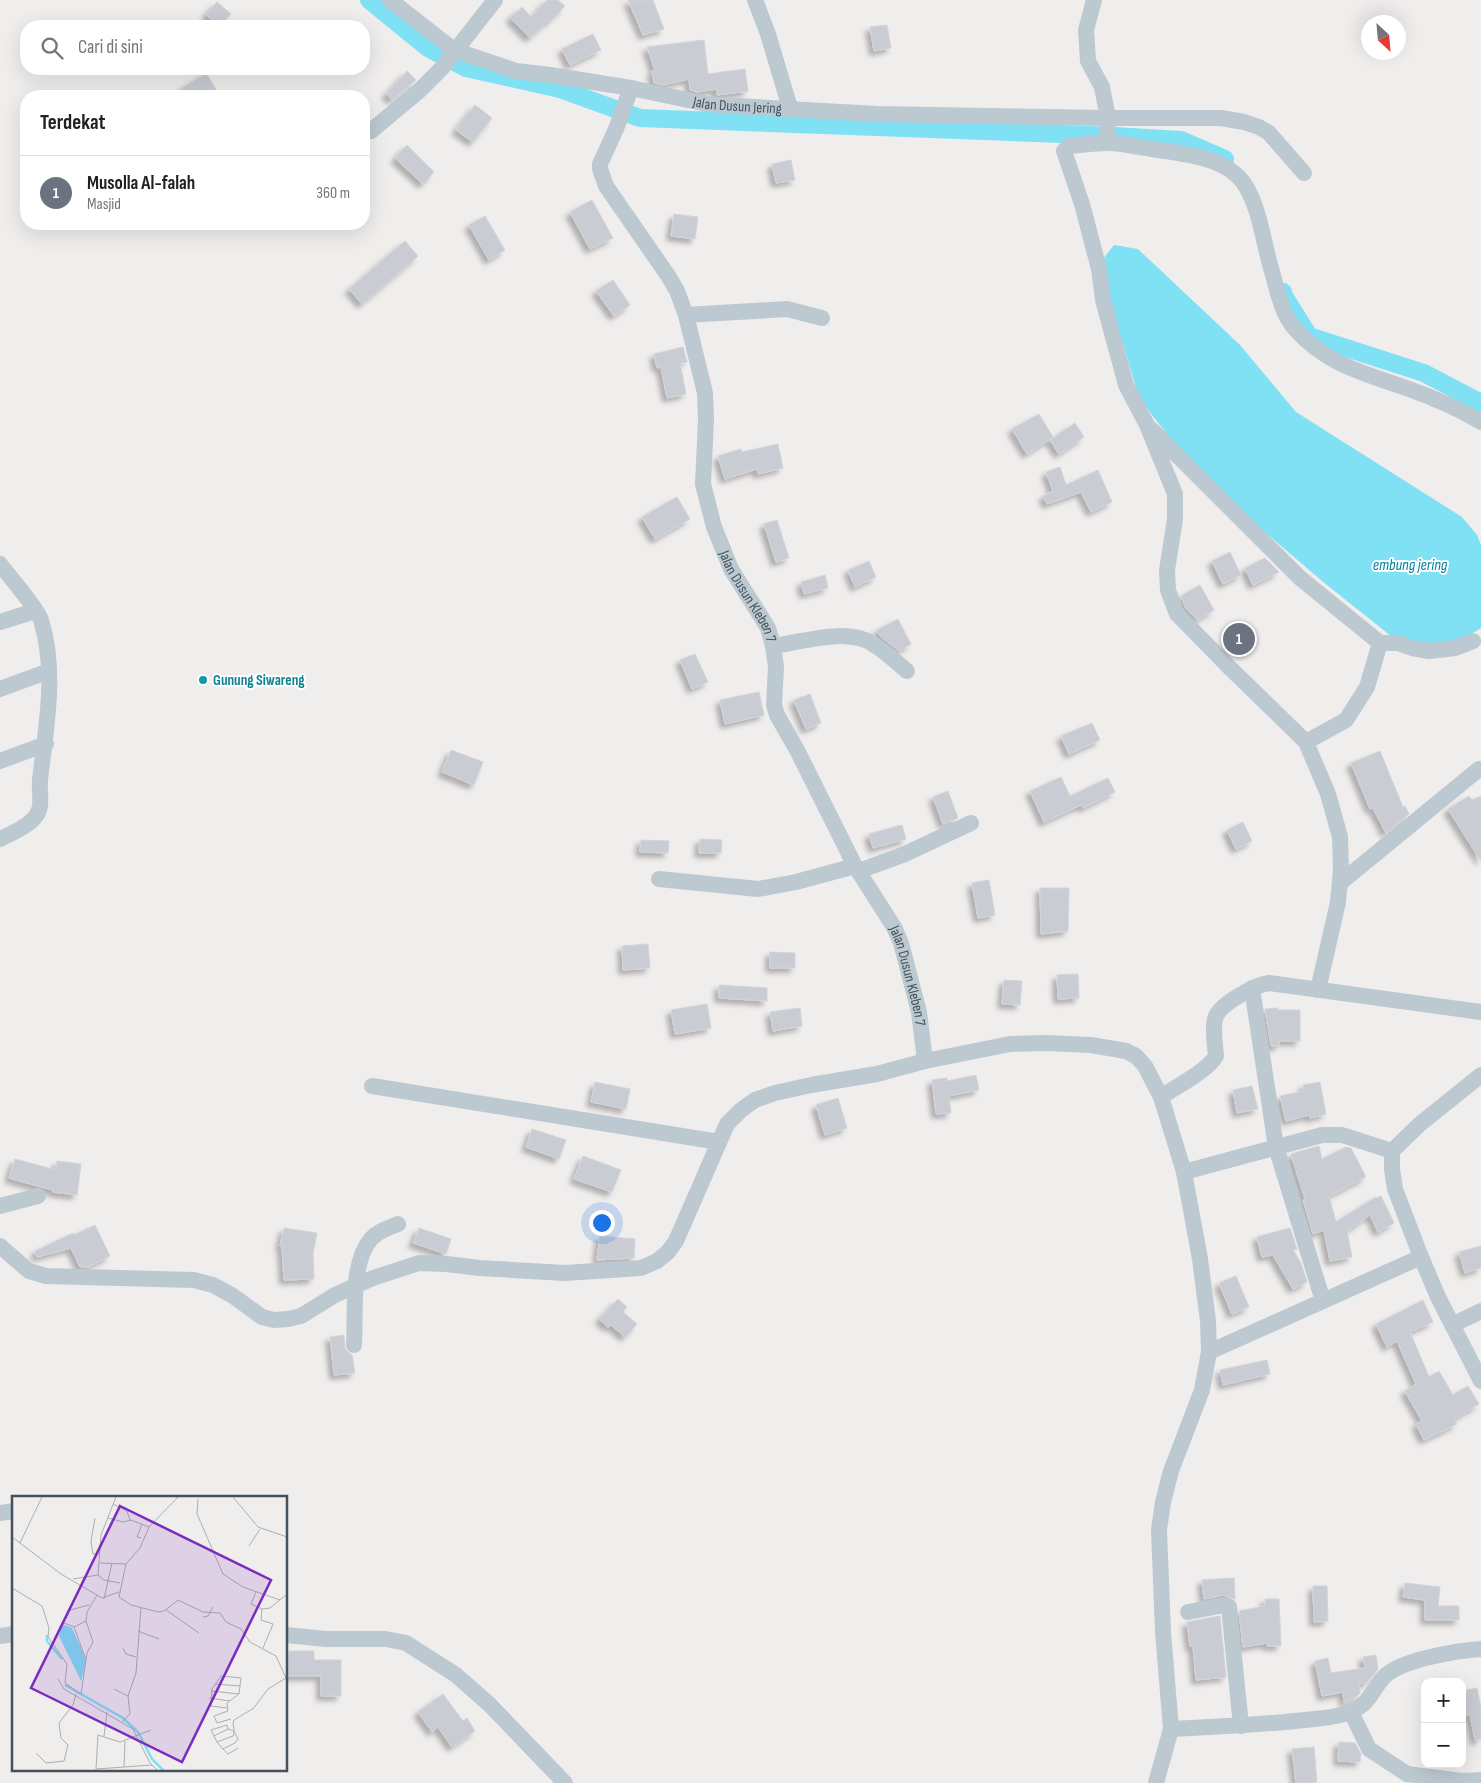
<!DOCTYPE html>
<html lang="id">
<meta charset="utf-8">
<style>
:root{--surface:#fff;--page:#f6f6f6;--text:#202124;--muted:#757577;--line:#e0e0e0;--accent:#111827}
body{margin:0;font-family:"Sofia Sans Condensed",sans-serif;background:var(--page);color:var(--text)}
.controls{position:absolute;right:15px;bottom:15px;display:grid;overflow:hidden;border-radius:10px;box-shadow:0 5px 20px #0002}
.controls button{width:45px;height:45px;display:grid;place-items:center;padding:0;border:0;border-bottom:1px solid var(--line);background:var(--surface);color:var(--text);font:25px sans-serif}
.compass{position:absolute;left:1361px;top:15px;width:45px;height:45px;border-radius:50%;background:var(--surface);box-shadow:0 5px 20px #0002;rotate:154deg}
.you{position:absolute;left:601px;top:1222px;width:18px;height:18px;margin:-12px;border:4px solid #fff;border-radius:50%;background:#1a73e8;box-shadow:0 0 0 8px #1a73e833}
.badge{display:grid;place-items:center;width:32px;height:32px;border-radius:50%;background:var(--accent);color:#fff;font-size:16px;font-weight:700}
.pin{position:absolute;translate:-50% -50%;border:2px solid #fff;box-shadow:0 1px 5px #0006}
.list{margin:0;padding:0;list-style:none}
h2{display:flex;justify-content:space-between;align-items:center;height:65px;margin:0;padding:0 20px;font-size:21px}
h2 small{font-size:16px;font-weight:400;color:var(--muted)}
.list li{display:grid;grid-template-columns:32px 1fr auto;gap:15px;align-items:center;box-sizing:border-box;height:75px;padding:0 20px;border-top:1px solid var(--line)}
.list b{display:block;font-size:19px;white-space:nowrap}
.list p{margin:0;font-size:16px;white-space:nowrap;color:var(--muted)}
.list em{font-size:16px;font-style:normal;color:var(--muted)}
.icon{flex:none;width:28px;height:28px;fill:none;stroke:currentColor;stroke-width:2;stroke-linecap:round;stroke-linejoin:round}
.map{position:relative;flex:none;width:1481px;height:1783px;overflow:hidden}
.search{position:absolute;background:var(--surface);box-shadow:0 5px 20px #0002;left:20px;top:20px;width:350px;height:55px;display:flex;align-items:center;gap:12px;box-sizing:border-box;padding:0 18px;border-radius:20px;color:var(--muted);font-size:19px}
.panel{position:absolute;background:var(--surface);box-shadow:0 5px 20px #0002;left:20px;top:90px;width:350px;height:140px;border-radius:20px}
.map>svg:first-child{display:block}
</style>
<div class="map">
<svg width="1481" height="1783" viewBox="0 0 1481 1783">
<defs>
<filter id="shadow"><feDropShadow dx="-4.5" dy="4.5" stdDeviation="2.5" flood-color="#0004"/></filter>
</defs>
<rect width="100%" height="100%" fill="#f0eded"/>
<path fill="#80e0f4" d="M1114 245 1138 249 1240 345 1296 412 1462 517 1477 535 1481 545V628L1455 644 1431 647 1391 636 1322 581 1238 509 1176 445 1151 414 1138 394 1104 281 1103 259Z"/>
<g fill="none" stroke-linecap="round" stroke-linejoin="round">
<path stroke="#80e0f4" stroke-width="18" d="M369 0 428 48 466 68 560 89 640 118 1114 136 1181 140 1225 159
M1283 292 1284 296 1309 336 1424 373 1481 403"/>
</g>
<path fill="#c9ccd3" stroke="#d1d4da" filter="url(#shadow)" d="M547 0H558L565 6 549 22 548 21 530 38 510 18 522 7 531 17Z
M628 0H653L664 29 643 35Z
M217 2 231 14 220 26 206 15Z
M887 25 891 48 874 51 870 27Z
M593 34 601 50 570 65 562 49Z
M704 40 708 74 745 69 748 91 717 95V89L697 92 690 90 689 79 663 85 654 83 652 71H655L647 47Z
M407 71 416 80 392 100 386 94Z
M206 73 216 89 204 96H187L182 88Z
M475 105 492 118 473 142 456 130Z
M407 145 434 172 423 184 395 158Z
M791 160 795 180 776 183 772 164Z
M592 200 613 238 590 249 570 212Z
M674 214 698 217 695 239 671 236Z
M485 216 505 250 489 260 469 225Z
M405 241 418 256 362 304 349 289Z
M613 280 630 305 614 316 596 291Z
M683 347 687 362 680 363 686 394 667 398 661 367 657 368 654 354Z
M1039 414 1053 437 1027 454 1012 429Z
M1075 423 1084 437 1059 454 1050 440Z
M778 444 783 468 758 474 757 469 725 479 718 456 741 449 742 452Z
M1060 467 1066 485 1098 470 1112 502 1091 512 1081 492 1047 504 1043 496 1053 491 1046 472Z
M677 497 690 519 655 539 642 517Z
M777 520 789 558 776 562 764 524Z
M1230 552 1241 575 1223 584 1212 561Z
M1265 558 1279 572 1253 585 1245 568Z
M869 561 876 577 855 587 848 570Z
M825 575 828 588 804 594 801 582Z
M1200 585 1214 610 1197 620 1186 609 1181 596Z
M898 619 911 644 899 651 881 637 877 630Z
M695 654 708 682 692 689 680 660Z
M759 692 764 715 725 724 720 700Z
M810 694 821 723 806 729 794 700Z
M1092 723 1100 740 1069 754 1061 736Z
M451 750 483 762 474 785 442 772Z
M1380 751 1403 807 1405 806 1409 814 1386 833 1373 808 1370 809 1351 763Z
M1061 777 1070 796 1108 778 1115 792 1083 808 1081 805 1044 822 1030 791Z
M948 791 958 818 943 824 933 797Z
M1469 796 1472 800 1481 796V861L1448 809Z
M1243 822 1252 841 1236 849 1227 830Z
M902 825 906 839 873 848 869 834Z
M700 839 722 840 721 853H699Z
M641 840 669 841 668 853 640 852Z
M989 880 995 915 978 918 972 883Z
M1040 888H1069L1068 931 1041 934Z
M648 944 650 968 623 970 622 946Z
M770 952 795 953V968H770Z
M1078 974 1079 998 1058 999 1057 975Z
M1004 980 1022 981 1020 1005 1002 1004Z
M719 985 767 988V1001L719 998Z
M707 1004 711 1028 675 1034 671 1010Z
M800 1008 802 1026 773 1031 770 1012Z
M1278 1008V1010H1300V1041H1279V1046H1271L1265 1009Z
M976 1075 979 1090 949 1096 951 1113 936 1114 932 1080 947 1078V1081Z
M595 1082 630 1089 626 1109 591 1102Z
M1320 1082 1326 1114 1310 1118 1309 1115 1286 1121 1280 1096 1304 1091 1303 1085Z
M1252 1086 1258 1109 1237 1113 1233 1090Z
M838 1098 847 1128 825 1135 816 1105Z
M532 1129 566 1140 559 1159 526 1147Z
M1319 1146 1322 1159 1346 1147 1351 1148 1366 1177 1329 1196 1336 1222 1376 1197V1198L1381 1196 1394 1223 1378 1232 1370 1215 1347 1231 1352 1257 1330 1261 1324 1230 1313 1234 1303 1200 1305 1199 1291 1154Z
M583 1156 621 1170 612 1192 574 1179Z
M15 1159 56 1170 57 1161 81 1164 77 1195 53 1192V1190L41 1187 9 1178Z
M95 1225 110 1256 88 1267H80L71 1248 37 1257 35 1251 73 1233 74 1235Z
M284 1228 317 1233 313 1253 314 1279 284 1280 282 1247 280 1246Z
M419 1228 451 1239 446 1254 413 1243Z
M1290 1228 1297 1249 1293 1250 1301 1263 1307 1282 1293 1289 1273 1255 1262 1257 1257 1237Z
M600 1236 635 1239 634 1258 597 1260Z
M1481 1246V1268L1465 1273 1459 1252Z
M1236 1276 1249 1307 1232 1314 1219 1283Z
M618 1299 627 1307 623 1312 637 1324 625 1337 611 1325 608 1327 599 1319Z
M1423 1300 1433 1322 1410 1332 1429 1377 1439 1371 1453 1395 1468 1386 1479 1404 1454 1419 1457 1424 1424 1440 1416 1424 1422 1421 1405 1391 1416 1384 1397 1341 1387 1347 1376 1324Z
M344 1335 345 1349 352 1355 355 1373 334 1375 330 1337Z
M1267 1360 1270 1374 1223 1385 1220 1370Z
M1234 1578 1235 1599 1223 1595 1204 1599 1202 1580Z
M1405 1583 1440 1587 1438 1606H1459V1620H1425V1600L1403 1597Z
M1313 1586H1327L1328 1621 1314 1622Z
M1265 1599H1279L1281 1646H1267V1643L1243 1647 1239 1611 1265 1606Z
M1220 1616 1226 1677 1196 1680 1193 1646H1190L1187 1622Z
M289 1651H314V1660H341V1696H321V1676H288Z
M1376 1655 1378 1669 1367 1682 1359 1684 1360 1693 1357 1696 1344 1703 1343 1692 1322 1696 1315 1661 1328 1658 1331 1673 1365 1668 1363 1657Z
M1477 1688 1481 1707V1739L1475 1740 1470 1715 1462 1716V1691Z
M443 1694 463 1721 467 1718 475 1731 452 1747 438 1727 432 1732 418 1712Z
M1339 1742 1355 1743 1361 1754 1360 1762 1338 1761Z
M1314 1747 1317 1782 1296 1783 1292 1749Z"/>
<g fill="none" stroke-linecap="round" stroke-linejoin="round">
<g stroke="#bcc9d1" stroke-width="16">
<path id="s1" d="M390 0 454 50 516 71 550 75 631 88 707 104 736 106 877 114 1108 118H1221L1244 122 1259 127 1269 133 1304 173"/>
<path d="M755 0 768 34 790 108"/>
<path d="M1094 0 1086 30 1088 61 1102 87 1108 118 1106 143"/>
<path id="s2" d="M631 88 616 129 600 164V169L606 186 669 277 677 291 686 315 705 393 706 419 703 484 714 527 731 569 768 628 773 646 776 667 774 705 777 715 797 750 855 866 894 927 901 943 919 1012 925 1061"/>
<path d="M371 131 420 90 441 69 495 0"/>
<path d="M686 315 787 309 822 318"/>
<path d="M1152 430 1300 578 1380 643"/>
<path d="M0 564C9 576 37 608 41 620 57 672 46 727 40 780 39 788 42 803 39 810 35 824 12 833 0 839"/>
<path d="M0 622 35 611"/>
<path d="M773 646C803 642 847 627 873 644 885 651 896 662 907 671"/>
<path d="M0 689 49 671"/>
<path d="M1306 742 1346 720 1367 687 1380 643H1398L1412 648 1429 651 1455 648 1473 641"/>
<path d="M0 761 46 744"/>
<path d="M859 871 905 854 971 823"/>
<path d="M659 879 758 889 796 882 855 866"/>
<path d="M1340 883 1479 769"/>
<path d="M1252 988 1276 1147 1323 1301"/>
<path d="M1318 990 1338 902 1341 870 1340 837 1328 794 1306 742 1228 666 1177 614 1168 590 1167 570 1175 519V494L1147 425 1126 385 1103 300 1099 269 1082 204 1064 151 1069 146C1082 145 1095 143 1107 143 1122 143 1137 147 1152 149 1182 154 1226 156 1245 185 1260 209 1263 241 1271 268 1277 288 1281 314 1296 330 1327 365 1367 374 1409 389 1434 398 1458 408 1481 422"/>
<path d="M1481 1075 1420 1124 1392 1151V1169L1395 1189 1421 1257 1438 1297 1481 1381"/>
<path d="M372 1086 719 1142"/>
<path d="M1161 1097C1177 1086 1206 1072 1216 1056 1215 1046 1212 1025 1216 1016 1222 1003 1255 985 1269 983L1481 1012"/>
<path d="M1184 1172 1322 1135H1342L1392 1151"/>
<path d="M0 1206 38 1196"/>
<path d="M0 1246 29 1271 46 1276 194 1280 213 1285 233 1296 262 1317 274 1320 288 1319 301 1316 335 1295 373 1278 419 1263 446 1264 480 1268 565 1273 641 1268 657 1261 668 1252 676 1241 727 1124 741 1110 755 1100 775 1093 811 1085 877 1074 925 1061 1010 1044 1046 1043 1091 1045 1126 1051 1136 1056 1145 1066 1161 1097 1184 1172 1200 1259 1208 1321 1209 1352 1202 1390 1171 1471 1163 1502 1159 1530 1163 1632 1171 1729 1156 1783"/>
<path d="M1452 1325 1481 1311"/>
<path d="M354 1345C356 1315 350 1263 371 1239 378 1231 388 1228 398 1224"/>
<path d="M1209 1352 1421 1257"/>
<path d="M0 1513 14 1511"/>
<path d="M1188 1612 1224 1605 1229 1607 1241 1726"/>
<path d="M286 1635 326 1639H386L406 1643 456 1675 490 1705 565 1783"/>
<path d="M0 1636 14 1634"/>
<path d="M1351 1712 1369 1749 1407 1774 1462 1781 1481 1780"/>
<path d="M1171 1729C1216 1727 1260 1725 1305 1720 1319 1718 1336 1718 1350 1712 1373 1702 1371 1689 1386 1675 1405 1659 1456 1651 1481 1649"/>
</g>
</g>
<circle fill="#0f9aa8" stroke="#fff" stroke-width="2" cx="203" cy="680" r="5"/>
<g text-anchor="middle" stroke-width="4" stroke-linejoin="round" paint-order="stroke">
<g font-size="15" fill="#44525d" stroke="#fff">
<text dy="5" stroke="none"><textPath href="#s1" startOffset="371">Jalan Dusun Jering</textPath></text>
<text dy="5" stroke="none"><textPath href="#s2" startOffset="551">Jalan Dusun Kleben 7</textPath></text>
<text dy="5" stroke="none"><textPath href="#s2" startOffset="970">Jalan Dusun Kleben 7</textPath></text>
</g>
<g font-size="15" font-weight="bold" fill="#0d838f" stroke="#fff" text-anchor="start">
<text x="213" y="685">Gunung Siwareng</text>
</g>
<g font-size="16" font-style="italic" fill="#03819c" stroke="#fff">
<text x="1410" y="570">embung jering</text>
</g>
</g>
<g transform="translate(12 1496)">
<rect width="275" height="275" fill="#f0eded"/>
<path d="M50 128 60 132 69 152 74 166 69 185 47 140Z" fill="#80e0f4"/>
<path fill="none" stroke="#80e0f4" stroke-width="2.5" d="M35 139V145L50 163M53 189 111 222 126 236 140 263 151 274"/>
<path fill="none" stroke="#abafb3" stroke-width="1" d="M166 1 137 31 128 52 114 68 107 101 119 109 146 116 152 115 166 104 191 116 208 117 214 126 229 133 238 146 264 160 274 182M221 1 246 31 275 41M186 3 185 18 211 78 231 91 268 104M101 8 115 15 118 24M83 22 79 45 81 58H88M96 22 111 26 119 24 137 31M0 41 49 78 90 102 107 96M129 42 125 41 130 28M8 47 30 1M237 50 248 33M88 67 114 68M86 79 92 84 108 87M61 83 86 79 89 39 104 1M0 92 30 110 37 132 36 141 55 168 53 187 69 198 75 157 81 146 74 125 75 116 85 99M244 96 239 108 250 113 258 112 275 98M92 103 100 67M250 113 249 124 261 128 251 152M58 114 77 109M154 114 187 137M191 121 196 120 201 111M52 127 62 131 74 125M62 131 74 164M126 135 147 143M111 152 114 158 124 161M46 183 52 193 121 233 138 267 145 274M203 188 228 190M102 193 116 200M199 195 227 198M197 202 218 205M215 212 199 210 200 193 209 180 229 182 227 198 215 207 216 215 202 220 205 227 219 223M241 213 256 193 274 182M110 226 118 218 116 200 124 177 129 112M139 234 108 246 86 239 84 273 140 269M92 240 95 216M202 240 216 233 222 235 226 243 223 247 211 253 205 246 221 240 222 237V233L221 227 222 224 242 212M205 246 199 234 215 229 216 233M211 253 216 258 226 252M24 257 34 267 52 265 56 249 49 242 47 227 61 209 64 198M112 271 113 245"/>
<path fill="#7b2cbf" fill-opacity="0.15" stroke="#7b2cbf" stroke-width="2.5" d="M108 10 259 84 170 266 19 192Z"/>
<rect width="275" height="275" fill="none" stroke="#44525d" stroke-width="2.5"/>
</g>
</svg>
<div class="controls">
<button>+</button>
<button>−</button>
</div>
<svg class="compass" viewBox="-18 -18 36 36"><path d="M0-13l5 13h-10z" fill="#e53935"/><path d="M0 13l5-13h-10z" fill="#757577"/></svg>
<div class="you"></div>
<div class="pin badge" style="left:1239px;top:639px;background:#6b7280">1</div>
<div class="search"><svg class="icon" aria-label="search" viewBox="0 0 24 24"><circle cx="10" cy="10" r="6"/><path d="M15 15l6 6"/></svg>Cari di sini</div>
<section class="panel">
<h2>Terdekat<small></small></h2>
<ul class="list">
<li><span class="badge" style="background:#6b7280">1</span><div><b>Musolla Al-falah</b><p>Masjid</p></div><em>360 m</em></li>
</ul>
</section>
</div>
